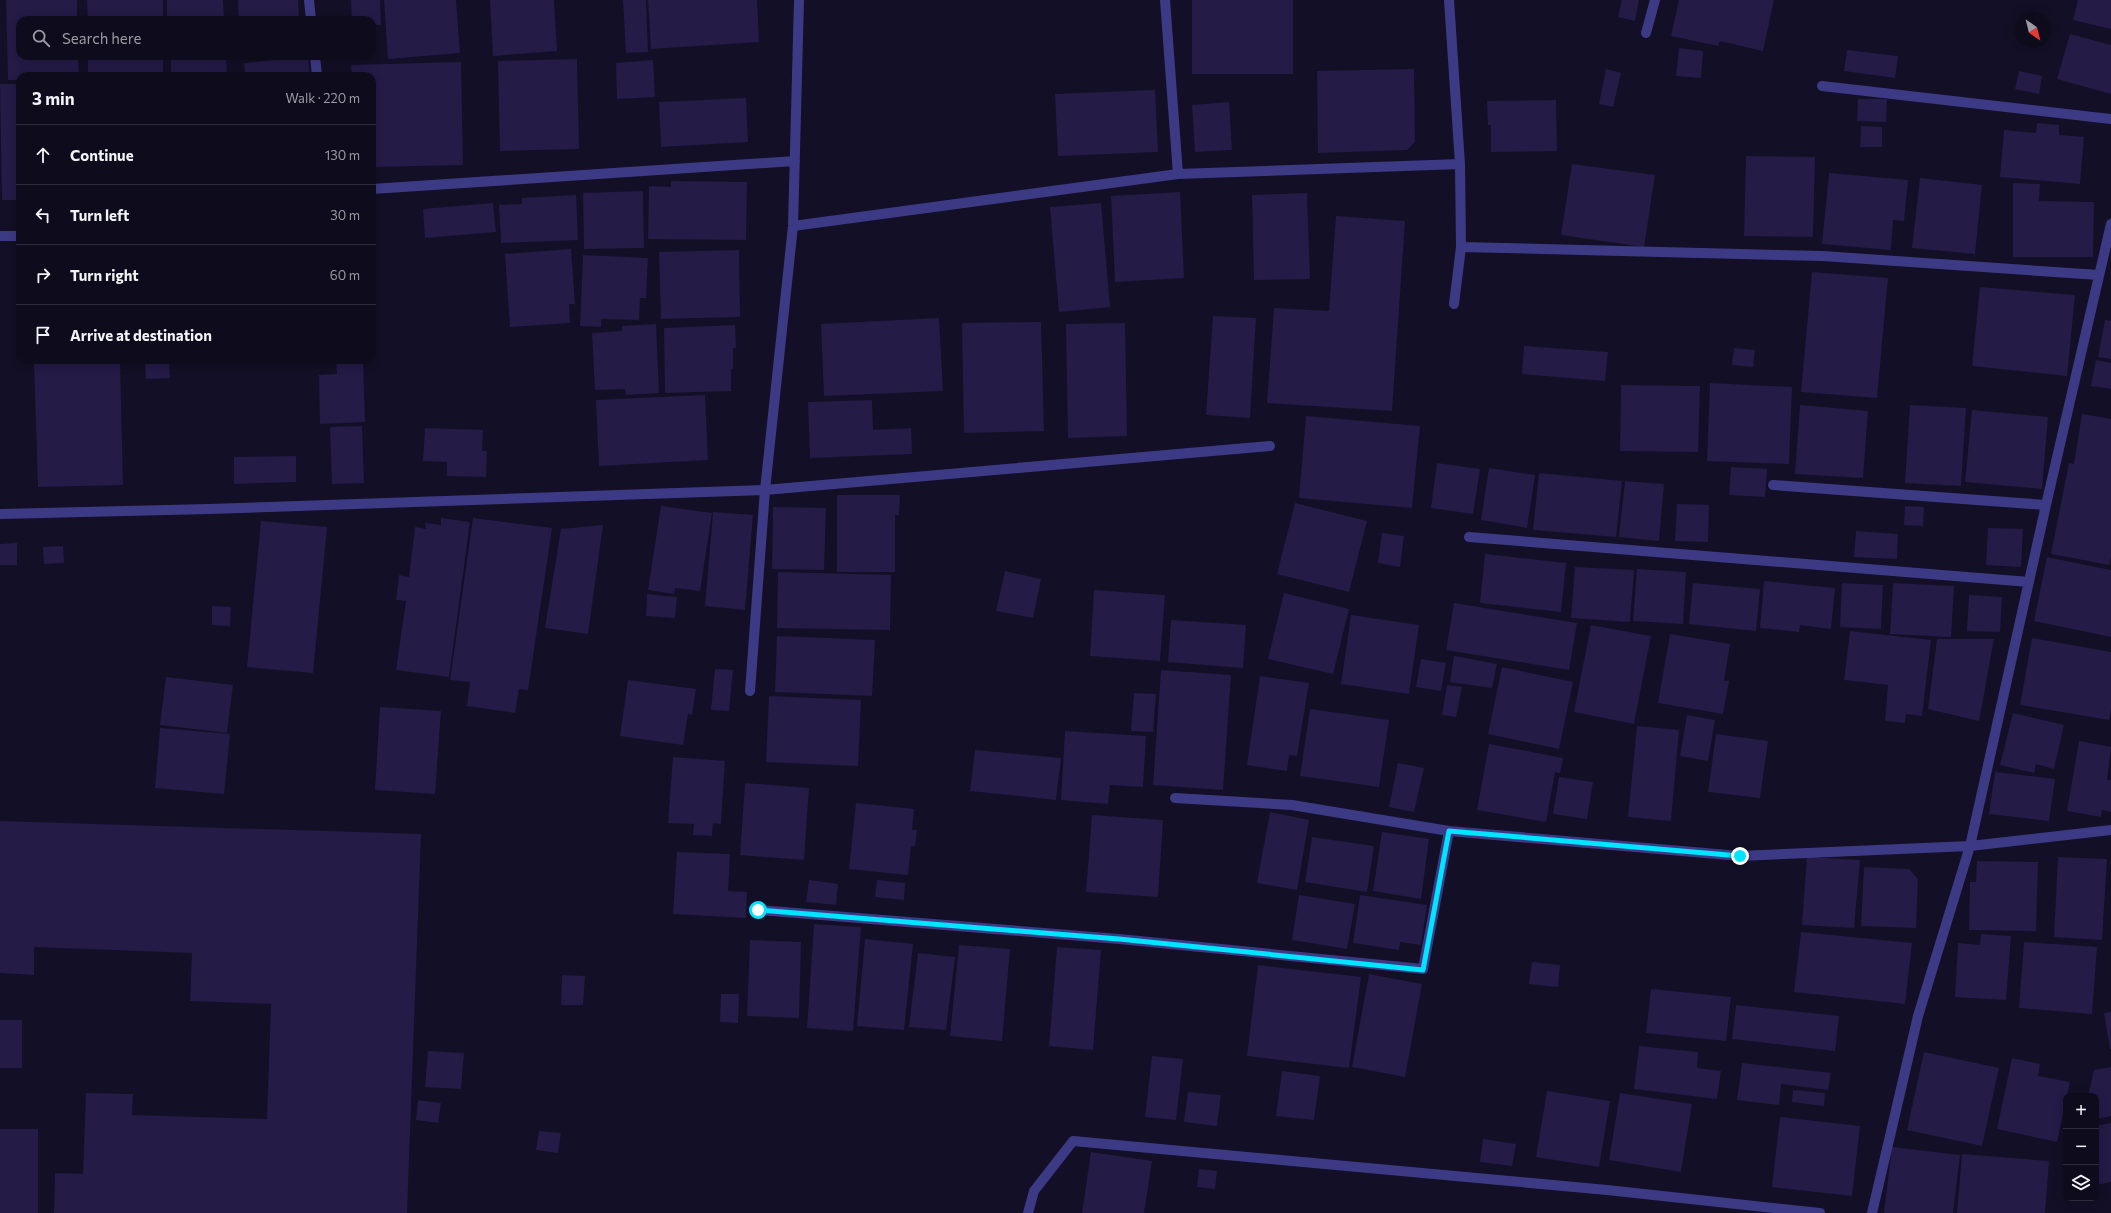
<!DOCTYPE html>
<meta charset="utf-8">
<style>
:root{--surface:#0e0b1c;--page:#1c1929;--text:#f1f3f6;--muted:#9b9ba3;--line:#2e2b3b}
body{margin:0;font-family:Commissioner,sans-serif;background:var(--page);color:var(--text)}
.controls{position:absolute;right:12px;bottom:12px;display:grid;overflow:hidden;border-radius:8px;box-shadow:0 2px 10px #0003}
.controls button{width:36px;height:36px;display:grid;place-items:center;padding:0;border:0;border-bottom:1px solid var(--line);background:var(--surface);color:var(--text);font:20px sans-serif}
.compass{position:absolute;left:2015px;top:12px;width:36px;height:36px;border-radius:50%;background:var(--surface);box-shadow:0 2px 10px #0003;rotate:145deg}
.stop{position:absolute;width:12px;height:12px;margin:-9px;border:3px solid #00e5ff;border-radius:50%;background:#fff}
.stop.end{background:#00e5ff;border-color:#fff;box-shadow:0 1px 4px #0008}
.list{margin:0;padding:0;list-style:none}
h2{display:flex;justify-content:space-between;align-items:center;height:52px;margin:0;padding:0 16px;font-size:17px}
h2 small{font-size:13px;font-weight:400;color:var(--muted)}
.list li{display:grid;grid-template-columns:26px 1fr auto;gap:12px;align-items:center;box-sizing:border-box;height:60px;padding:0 16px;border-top:1px solid var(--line)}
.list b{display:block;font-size:15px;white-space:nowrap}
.list em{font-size:13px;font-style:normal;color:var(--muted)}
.icon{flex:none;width:22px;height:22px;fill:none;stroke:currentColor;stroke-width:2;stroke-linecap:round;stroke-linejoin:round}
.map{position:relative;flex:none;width:2111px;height:1213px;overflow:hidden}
.search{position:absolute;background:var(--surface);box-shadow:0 2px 10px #0003;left:16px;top:16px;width:360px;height:44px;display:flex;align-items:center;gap:10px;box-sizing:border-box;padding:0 14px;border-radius:12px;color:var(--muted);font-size:15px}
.panel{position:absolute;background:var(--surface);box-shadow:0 2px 10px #0003;left:16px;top:72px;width:360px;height:292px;border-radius:12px}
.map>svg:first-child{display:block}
</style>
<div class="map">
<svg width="2111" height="1213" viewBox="0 0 2111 1213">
<rect width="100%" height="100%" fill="#130f26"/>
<path fill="#241b47" d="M6 0H77V20H20V56H78L79 76H20V80H8Z
M87 0H163V20H88Z
M167 0H223L224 20H167Z
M238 0H298L299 20H239Z
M351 0H380L381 25H372V20H352Z
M384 0H456L460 53 388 59Z
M490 0H554L557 51 493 56Z
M623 0H646L648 52 626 53Z
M648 0H757L759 42 651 49Z
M1192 0H1293V74H1192Z
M1622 0H1639L1635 21 1618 17Z
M1679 0H1774L1763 51 1720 41 1718 46 1671 36Z
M2078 0H2111V29L2073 20Z
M2070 34 2111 45V94L2057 79Z
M1679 48 1703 51 1701 78 1676 76Z
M1847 50 1898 56 1895 78 1844 71Z
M88 56H163V76H88Z
M171 56H226L227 76H171Z
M308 57 310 76H245L244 63Z
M577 59 579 149 500 151 498 61Z
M653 60 655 97 617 99 616 63Z
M461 62 463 165 372 167V76H352L351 65Z
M1414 69 1415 142 1407 150 1318 153 1317 71Z
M1606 69 1621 73 1613 107 1599 104Z
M2019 71 2042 76 2039 94 2015 89Z
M0 84H20V200H2Z
M1155 90 1158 152 1058 156 1055 94Z
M746 98 748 142 661 147 659 102Z
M1858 99H1887L1886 122 1857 121Z
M1556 100 1557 151 1491 152V125H1488L1487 101Z
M1229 102 1232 150 1195 152 1192 105Z
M2037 123 2059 125V135L2084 137 2080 184 2000 177 2004 130 2036 133Z
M1861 126 1882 127V147H1860Z
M1746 156 1815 157 1813 237 1744 236Z
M1572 164 1655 175 1644 247 1561 235Z
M1829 173 1908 180 1904 221 1893 220 1891 250 1822 244Z
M1920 178 1982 185 1975 254 1912 248Z
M671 181 747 182 746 240 648 239 649 186 671 187Z
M2013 183 2040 184 2039 201 2094 202 2093 257H2013Z
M643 191 644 248 584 249 583 193Z
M1180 192 1184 278 1115 282 1111 196Z
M1307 193 1310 279 1254 280 1252 195Z
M576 195 578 240 501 243 499 205 522 204V198Z
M493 203 496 232 425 238 423 209Z
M1101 203 1110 307 1059 312 1050 207Z
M1336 216 1405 221 1392 411 1267 403 1274 308 1329 311Z
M571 249 575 304H569L570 323 510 327 505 254Z
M739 250 740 317 661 319 659 252Z
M583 255 648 258 646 298H640L639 320 601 319V327L580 326Z
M1812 272 1888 278 1877 398 1801 392Z
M1980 287 2075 295 2067 376 1972 366Z
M1213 316 1256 318 1250 418 1206 415Z
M939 318 943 391 824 396 821 324Z
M2105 320 2111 321V359L2098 357Z
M1041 322 1044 431 964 433 962 323Z
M1125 323 1127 436 1068 438 1066 324Z
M656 324 659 393 626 395 625 389 595 390 592 333 622 331V326Z
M735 325 736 348H733V369H731V391L665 393 664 328Z
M1524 346 1608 352 1605 381 1522 374Z
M1734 348 1755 350 1753 367 1732 365Z
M120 360 123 485 38 487 34 362Z
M145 360H169L170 378 146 379Z
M336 360H363L365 422 320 424 319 375 337 374Z
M2096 360 2111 363V389L2091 386Z
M1710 383 1792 387 1789 464 1707 461Z
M1621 385 1700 386 1698 452 1620 451Z
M705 395 708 460 599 466 596 400Z
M872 400 873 430 911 428 912 454 810 458 808 402Z
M1800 405 1868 411 1863 478 1795 474Z
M1910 405 1966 408 1961 486 1905 483Z
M1972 410 2048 417 2042 489 1965 482Z
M2082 414 2111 419V558L2109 565 2051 554 2069 463 2074 464Z
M1306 416 1420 426 1412 508 1299 498Z
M362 426 364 483 332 484 330 427Z
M425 428 483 430 482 451H487L486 477 447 476V462L423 461Z
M296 456V482L234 484V457Z
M1437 463 1480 469 1473 514 1431 508Z
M1731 467 1767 469 1765 497 1729 495Z
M1489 468 1535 475 1527 528 1481 520Z
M1539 473 1622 481 1616 537 1533 530Z
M1625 481 1664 484 1659 541 1619 537Z
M837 495H900L899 515H895V572H837Z
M1295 503 1367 521 1349 592 1277 574Z
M1677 504 1709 505 1708 542 1675 541Z
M661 506 712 513 700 591 675 588 674 594 648 590Z
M1905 506 1924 507 1923 526 1904 525Z
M773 507 826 508 824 570 772 569Z
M713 512 753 515 745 610 705 606Z
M441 518 470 522 449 677 396 670 406 601 396 600 399 575 409 577 415 527 426 529 425 523 441 525Z
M473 518 552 528 528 690 519 689 515 713 467 706 470 682 450 680Z
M261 521 327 527 313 673 247 667Z
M603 525 588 634 545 628 561 529Z
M1988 528 2023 529 2021 567 1986 565Z
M1856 531 1898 534 1897 559 1854 557Z
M1382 533 1404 536 1400 567 1378 563Z
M17 543V565H0V544Z
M63 546 64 563 44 564 43 547Z
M1485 554 1566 563 1561 612 1480 603Z
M2047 557 2111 570V637L2034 621Z
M1575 567 1634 570 1630 622 1571 618Z
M1637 569 1686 572 1683 624 1633 621Z
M1005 571 1041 579 1033 618 996 611Z
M778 572 891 575 890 630 777 628Z
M1764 581 1835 588 1831 629 1800 625 1799 632 1760 628Z
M1693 583 1760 589 1756 631 1689 624Z
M1842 583 1883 585 1881 629 1840 627Z
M1893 583 1954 586 1951 637 1890 634Z
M1094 590 1165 595 1160 661 1090 656Z
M1284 593 1349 609 1333 674 1268 659Z
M647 594 677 597 675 618 646 616Z
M1969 595 2002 597 2000 632 1967 631Z
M1454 603 1577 623 1569 670 1446 650Z
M212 606 231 607 230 626 212 625Z
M1351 615 1419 625 1409 694 1341 684Z
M1171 620 1246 625 1243 668 1168 662Z
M1591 625 1651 636 1634 724 1574 712Z
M1850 631 1931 640 1922 716 1906 714 1905 723 1885 721 1888 685 1844 680Z
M1670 634 1730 644 1724 681H1729L1723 714 1658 703Z
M777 636 875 640 872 696 775 692Z
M2032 638 2111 652V710L2109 720 2020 705Z
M1937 639H1994L1979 721 1928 709Z
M1454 656 1497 664 1492 688 1450 682Z
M1421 659 1446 663 1441 691 1416 687Z
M1502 667 1573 682 1559 749 1488 734Z
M715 669 733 670 729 711 711 710Z
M1161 670 1231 675 1223 790 1153 785Z
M1260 676 1309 683 1297 756 1289 755 1287 771 1247 765Z
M166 677 233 685 227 733 160 725Z
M628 680 696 689 692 715 688 714 683 745 620 736Z
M1447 685 1462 687 1456 717 1442 715Z
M1134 693 1156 694 1153 732 1131 731Z
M769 696 861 700 858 766 766 762Z
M380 707 441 711 435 794 375 790Z
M1310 709 1389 720 1379 787 1300 776Z
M2013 713 2064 725 2054 769 2036 764 2034 773 2000 765Z
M1687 715 1715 720 1708 761 1680 756Z
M1637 726 1679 730 1671 821 1628 817Z
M160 728 230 734 224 794 155 788Z
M1065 731 1146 736 1143 787 1110 785 1108 804 1061 800Z
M1716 734 1768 741 1760 798 1708 792Z
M2079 741 2111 747 2107 780H2111V812L2102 810 2101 817 2067 811Z
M1489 744 1563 758 1560 773 1555 772 1546 822 1477 810Z
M975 750 1061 758 1056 800 970 791Z
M673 757 725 761 721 824 713 823 712 836 693 835 694 824 668 823Z
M1398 763 1424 768 1414 812 1389 807Z
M1995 772 2055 779 2049 821 1989 814Z
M1559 777 1593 782 1587 819 1553 814Z
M745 783 809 788 804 860 740 855Z
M856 803 914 809 912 830H917L915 846H911L908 875 849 869Z
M1270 812 1309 820 1297 890 1257 883Z
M1092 815 1163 820 1158 897 1086 892Z
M0 821 421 834 407 1213H54L55 1173 83 1174 86 1093 133 1094 132 1115 267 1119 271 1004 190 1001 192 953 34 947V975L0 973Z
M1382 832 1429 839 1421 899 1373 891Z
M1312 837 1374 846 1367 892 1305 882Z
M677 852 730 854 728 891 747 892 746 918 673 914Z
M1807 857 1860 860 1854 928 1802 925Z
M2058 857 2107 859 2102 940 2054 937Z
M1977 861 2038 862 2036 931 1969 930 1970 882H1976Z
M1864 867 1909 869 1918 879 1916 928 1861 926Z
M809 880 838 884 836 905 806 902Z
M877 880 905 883 904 900 875 897Z
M1299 895 1355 904 1347 949 1292 940Z
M1360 895 1427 905 1421 945 1400 942 1399 950 1353 943Z
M814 924 861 927 853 1031 807 1028Z
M1801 932 1912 943 1905 1004 1794 992Z
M1981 934 2011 936 2006 1000 1955 997 1958 943 1980 945Z
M865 939 913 944 904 1030 857 1026Z
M750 940 801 942 799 1018 747 1016Z
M2024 942 2097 947 2092 1014 2019 1008Z
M959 945 1010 949 1002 1041 950 1036Z
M1057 947 1101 950 1093 1050 1049 1046Z
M918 953 955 957 946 1030 909 1027Z
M1532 962 1560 965 1558 987 1529 984Z
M1258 965 1361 977 1349 1068 1247 1056Z
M1369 974 1422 984 1405 1077 1352 1067Z
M562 975 585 976 583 1005H561Z
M1651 989 1731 997 1726 1041 1646 1033Z
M721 994H739L738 1023 720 1022Z
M1736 1005 1839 1016 1835 1051 1732 1039Z
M2111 1012V1049H2110L2104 1013Z
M0 1020H22V1068H0Z
M1639 1046 1698 1052 1697 1068 1721 1071 1717 1099 1634 1089Z
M428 1051 464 1053 461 1089 425 1087Z
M1924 1052 1999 1068 1982 1146 1907 1130Z
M1152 1056 1183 1059 1176 1120 1145 1117Z
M2012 1058 2040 1064 2038 1076 2070 1082 2057 1142 1997 1129Z
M1742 1063 1831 1073 1828 1090 1781 1084 1779 1105 1737 1100Z
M2111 1067V1116L2096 1119V1096H2088L2094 1070Z
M1282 1071 1320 1076 1314 1120 1276 1116Z
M1793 1090 1825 1093 1824 1106 1792 1102Z
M1547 1091 1610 1101 1599 1167 1536 1157Z
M1188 1092 1221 1095 1217 1126 1184 1122Z
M1620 1093 1692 1104 1681 1172 1609 1160Z
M418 1100 441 1103 438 1123 416 1120Z
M1780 1117 1860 1126 1852 1196 1772 1187Z
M2111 1123V1182L2096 1185V1126Z
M0 1129H38V1213H0Z
M539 1131 561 1133 558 1153 536 1150Z
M1483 1139 1516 1144 1512 1166 1480 1162Z
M1892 1147 1960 1155 1953 1213H1884Z
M1091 1152 1152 1161 1144 1213H1082Z
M1962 1154 2049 1161 2045 1213H1957Z
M1199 1169 1217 1171 1215 1189 1197 1187Z"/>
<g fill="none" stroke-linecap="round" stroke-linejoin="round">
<path stroke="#3d3a85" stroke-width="10" d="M309 0 311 20
M1165 0 1178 174
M1449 0 1460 164 1461 247 1454 304
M1646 33 1655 0
M315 56 317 76
M1822 86 2111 119
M372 189 795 161
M793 226 1178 174 1460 164
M0 236H20
M1461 247 1823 256 2099 275
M1773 485 2046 505
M0 514 209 509 765 490 1270 446
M1469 537 2029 582
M750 691 765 490 793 226 799 0
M1175 798 1292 805 1449 831 1740 856 1970 846 2111 830
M758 910 1119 939 1423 969 1449 831
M1028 1213 1034 1191 1073 1141 1607 1190 1820 1213
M1872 1213 1918 1016 1970 846 2046 505 2111 224"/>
</g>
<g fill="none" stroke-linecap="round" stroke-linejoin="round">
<path stroke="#00e5ff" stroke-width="5" d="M758 910 1119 939 1423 970 1449 831 1740 856"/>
</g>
</svg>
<div class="controls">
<button>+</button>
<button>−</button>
<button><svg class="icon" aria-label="layers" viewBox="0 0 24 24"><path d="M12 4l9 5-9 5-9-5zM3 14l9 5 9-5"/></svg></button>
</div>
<svg class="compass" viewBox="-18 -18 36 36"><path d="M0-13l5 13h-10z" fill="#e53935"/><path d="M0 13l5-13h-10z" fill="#9b9ba3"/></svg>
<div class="stop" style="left:758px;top:910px"></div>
<div class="stop end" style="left:1740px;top:856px"></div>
<div class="search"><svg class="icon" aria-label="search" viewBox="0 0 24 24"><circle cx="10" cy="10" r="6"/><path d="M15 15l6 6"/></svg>Search here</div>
<section class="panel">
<h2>3 min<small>Walk · 220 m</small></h2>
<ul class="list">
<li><svg class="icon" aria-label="ahead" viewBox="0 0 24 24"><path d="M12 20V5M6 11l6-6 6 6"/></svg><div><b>Continue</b></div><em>130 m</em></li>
<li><svg class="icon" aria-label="left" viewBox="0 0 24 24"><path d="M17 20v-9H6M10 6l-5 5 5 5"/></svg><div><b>Turn left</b></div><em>30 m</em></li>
<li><svg class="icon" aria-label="right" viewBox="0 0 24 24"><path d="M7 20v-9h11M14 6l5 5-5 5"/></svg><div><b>Turn right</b></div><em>60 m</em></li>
<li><svg class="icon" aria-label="arrive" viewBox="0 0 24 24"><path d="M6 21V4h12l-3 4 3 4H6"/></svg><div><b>Arrive at destination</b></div></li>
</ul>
</section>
</div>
